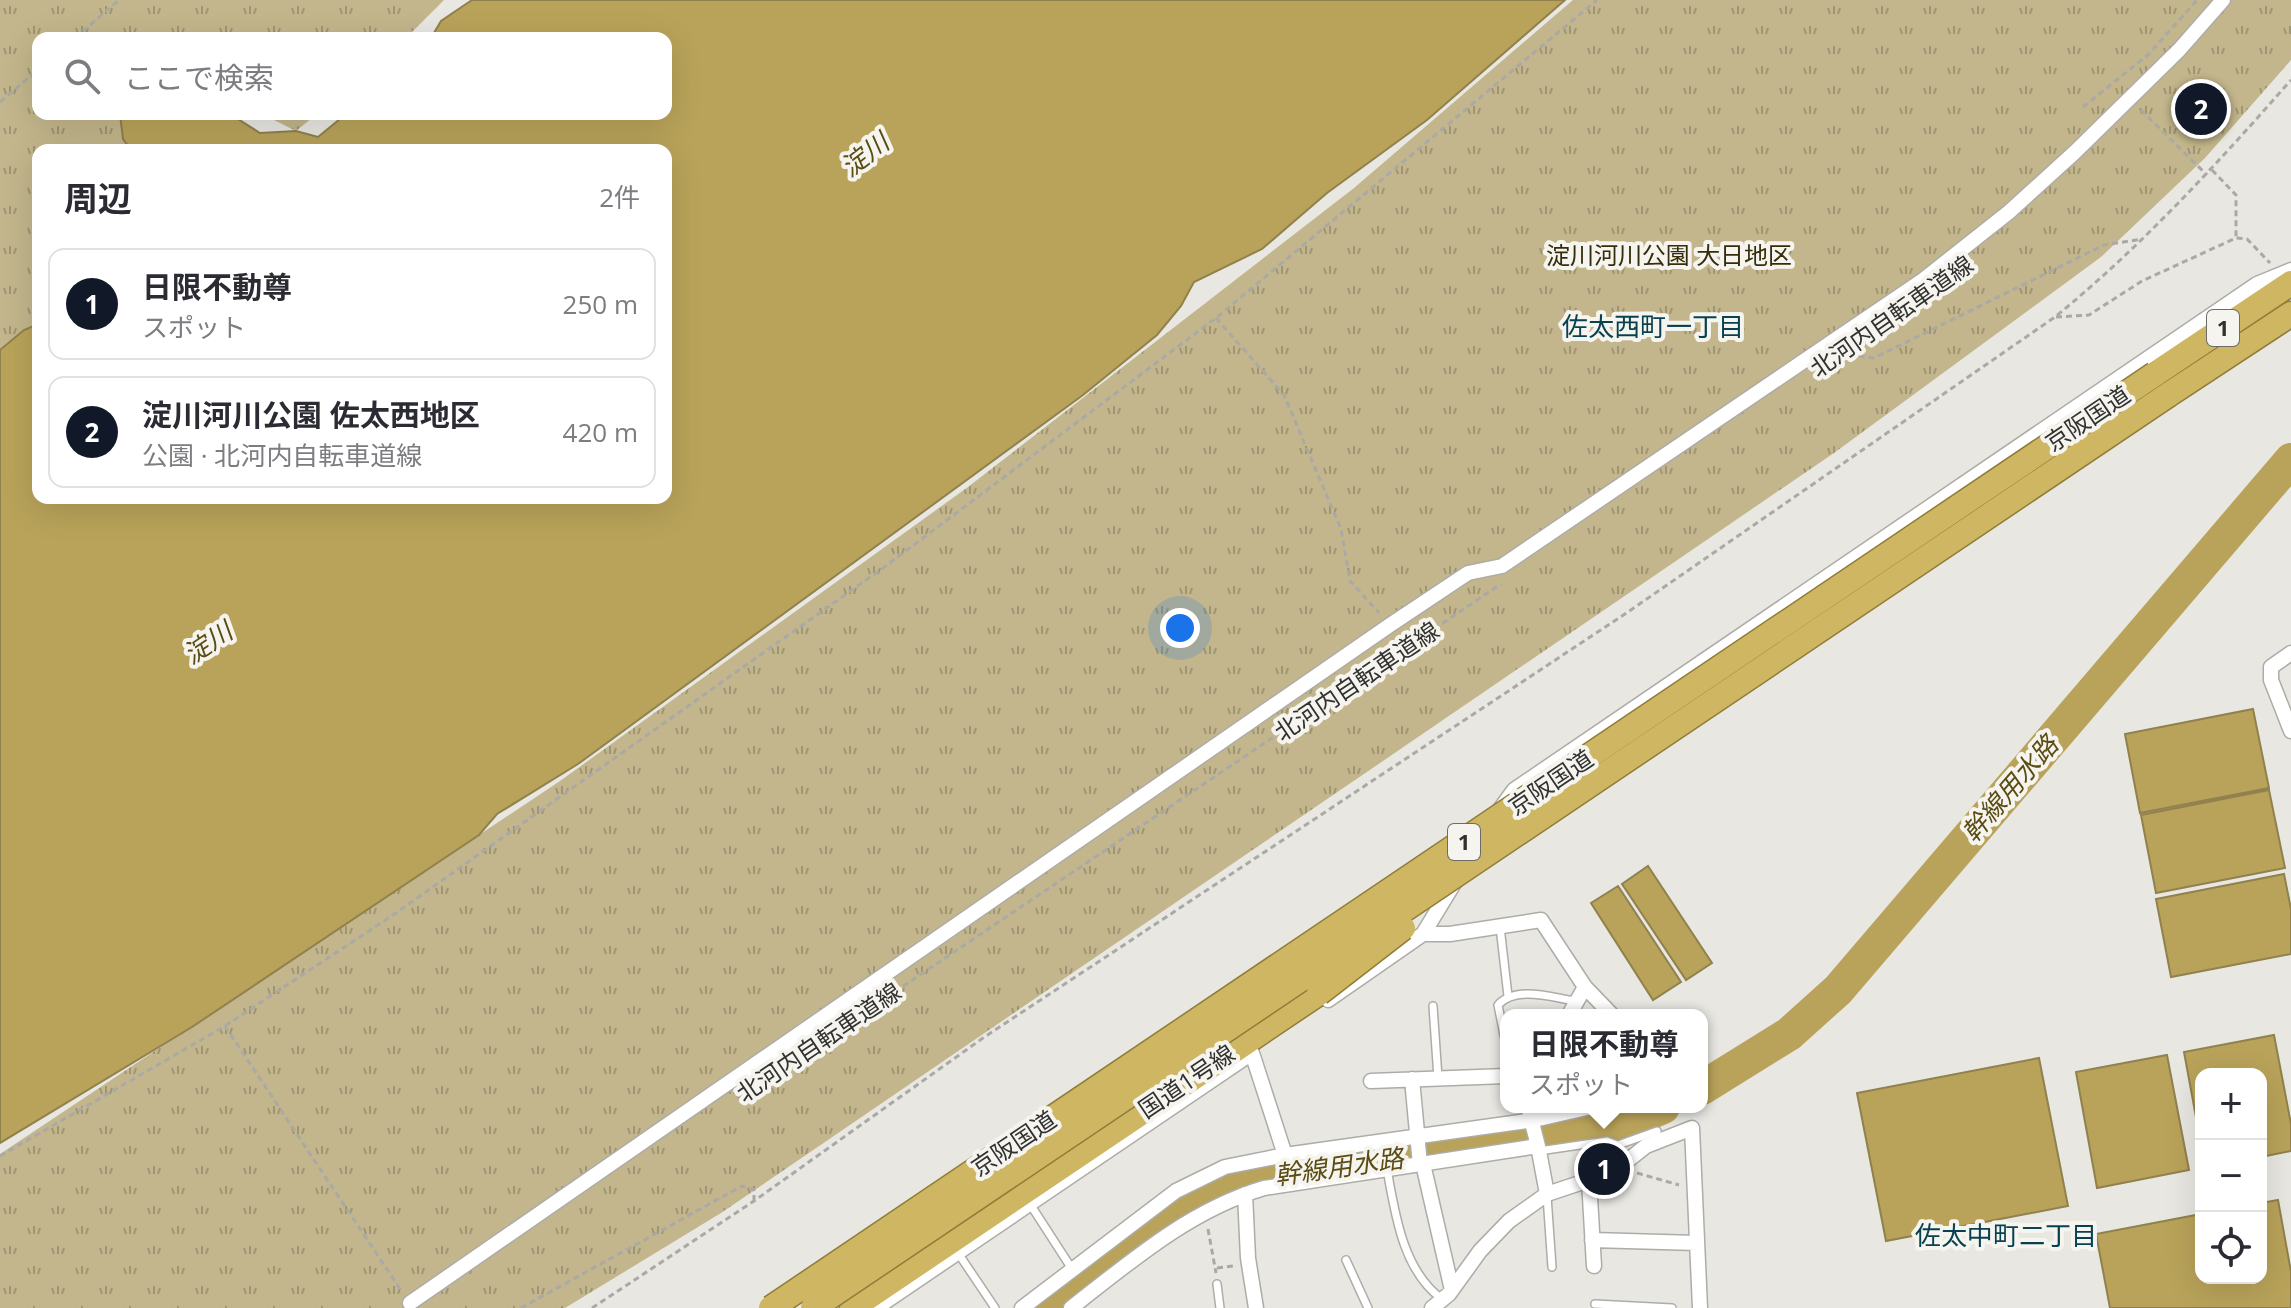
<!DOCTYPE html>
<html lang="ja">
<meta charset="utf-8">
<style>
:root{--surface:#fff;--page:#f7f7f7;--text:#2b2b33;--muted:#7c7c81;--line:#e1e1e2;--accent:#111827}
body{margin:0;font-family:"Open Sans","Noto Sans JP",sans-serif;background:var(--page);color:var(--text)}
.controls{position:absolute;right:24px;bottom:24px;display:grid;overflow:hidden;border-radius:16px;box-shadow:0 8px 32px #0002}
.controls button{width:72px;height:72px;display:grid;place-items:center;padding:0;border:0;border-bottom:2px solid var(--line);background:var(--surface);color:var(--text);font:40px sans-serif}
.you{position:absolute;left:1180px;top:628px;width:28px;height:28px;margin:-20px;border:6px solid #fff;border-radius:50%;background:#1a73e8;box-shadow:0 0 0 12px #1a73e833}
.badge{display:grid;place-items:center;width:52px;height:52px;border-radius:50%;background:var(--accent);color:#fff;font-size:26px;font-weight:700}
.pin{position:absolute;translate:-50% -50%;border:4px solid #fff;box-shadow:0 2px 8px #0006}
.popup{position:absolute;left:1500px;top:1009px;width:208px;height:104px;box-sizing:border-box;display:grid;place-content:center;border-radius:16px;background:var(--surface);filter:drop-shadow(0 2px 6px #0005);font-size:26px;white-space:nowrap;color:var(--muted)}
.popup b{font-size:30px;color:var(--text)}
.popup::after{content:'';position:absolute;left:50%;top:100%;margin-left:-16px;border:16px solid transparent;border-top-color:var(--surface)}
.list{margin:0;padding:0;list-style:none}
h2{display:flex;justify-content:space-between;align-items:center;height:104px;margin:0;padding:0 32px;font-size:34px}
h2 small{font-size:26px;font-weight:400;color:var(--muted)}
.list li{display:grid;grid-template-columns:52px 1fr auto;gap:24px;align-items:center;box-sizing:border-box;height:112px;margin:0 16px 16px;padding:0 16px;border:2px solid var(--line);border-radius:16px}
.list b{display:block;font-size:30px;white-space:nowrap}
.list p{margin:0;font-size:26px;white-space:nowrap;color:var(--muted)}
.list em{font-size:26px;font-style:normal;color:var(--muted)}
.icon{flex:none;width:44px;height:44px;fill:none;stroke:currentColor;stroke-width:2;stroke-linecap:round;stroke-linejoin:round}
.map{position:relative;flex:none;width:2291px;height:1308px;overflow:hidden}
.search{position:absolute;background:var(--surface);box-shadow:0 8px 32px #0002;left:32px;top:32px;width:640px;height:88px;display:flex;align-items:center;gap:20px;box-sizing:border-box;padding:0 28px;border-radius:16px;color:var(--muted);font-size:30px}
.panel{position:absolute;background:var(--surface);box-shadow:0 8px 32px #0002;left:32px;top:144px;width:640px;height:360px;border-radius:16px}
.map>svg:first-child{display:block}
</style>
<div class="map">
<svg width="2291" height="1308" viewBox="0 0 2291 1308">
<defs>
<pattern id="park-tufts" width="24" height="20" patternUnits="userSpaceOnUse" patternTransform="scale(2)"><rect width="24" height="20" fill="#c3b68c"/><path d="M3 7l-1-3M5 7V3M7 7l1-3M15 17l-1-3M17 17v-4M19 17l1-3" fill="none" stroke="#9f9573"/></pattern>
</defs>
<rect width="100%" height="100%" fill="#e8e7e2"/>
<path fill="url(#park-tufts)" d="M0 0H444L406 38H38V114H120L123 139 131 150H38V324L24 330 0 350Z
M1573 0H2291V60L2205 158 2101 257 1834 453 721 1213 565 1308H0V1154L560 781 968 487 1354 188Z
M262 114H317L296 131Z"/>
<path fill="#b9a35a" stroke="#90814d" stroke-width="2" d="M472 0H1565L1427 120 1327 193 1262 249 1194 282 1181 306 1157 335 1083 395 578 764 497 814 479 835 192 1027 0 1143V350L24 330 38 324V498H666V150H131L123 139 120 114H230L260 133 296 131 318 137 346 114H666V38H431L441 21Z
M2253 709 2269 788 2140 813 2125 734Z
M2269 790 2285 868 2156 893 2141 815Z
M1648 866 1712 963 1686 980 1622 884Z
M2284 874 2291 909V954L2171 977 2156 899Z
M1618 886 1681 982 1653 1000 1591 903Z
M2274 1035 2291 1124V1151L2261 1157V1074H2201V1144L2184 1052Z
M2167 1055 2189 1170 2097 1188 2076 1072Z
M2039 1058 2068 1206 1886 1241 1857 1093Z
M2278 1200 2291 1272V1308H2110L2096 1234 2201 1214V1278H2261V1203Z"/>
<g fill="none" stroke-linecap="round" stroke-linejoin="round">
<path stroke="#b9a35a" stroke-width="34" d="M1702 1088 1789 1034 1838 990 2291 460
M1050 1308 1191 1202 1225 1184 1265 1174 1578 1132 1625 1123 1663 1107"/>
<defs>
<path id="service" d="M1500 927 1508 996
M1433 1006 1438 1078
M1506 1045 1498 1005C1516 985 1553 998 1576 1001
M1539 1151 1607 1141 1618 1145 1657 1131
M1387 1169C1395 1214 1403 1271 1442 1299
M1547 1196 1552 1267
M1030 1204 1072 1269
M958 1253 995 1308
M1346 1260 1368 1308
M1217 1284 1220 1308
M1595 1304 1672 1308"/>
<path id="minor" d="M2291 653 2271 667V680L2291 731
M1498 812 1514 790 2257 284 2291 270
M1423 934H1450L1541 920 1585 987 1612 1015
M1328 1000 1423 934 1456 880
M1569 1015 1585 987
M1412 1079 1420 1165
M1371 1081 1506 1076
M1528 1107 1538 1146
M1423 1164 1452 1290
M1589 1180 1594 1266
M1245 1194 1248 1258 1256 1308
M1592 1240 1697 1243
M410 1303 1390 625 1468 573 1502 566 1923 280 2009 212 2075 152 2179 50 2223 0
M876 1308 1252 1053 1285 1155
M1022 1308 1176 1191 1225 1167 1285 1155 1534 1120 1591 1107
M1071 1308C1131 1261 1190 1210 1264 1188L1538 1146 1547 1194
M1432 1308 1449 1294 1480 1251 1509 1221 1547 1194 1613 1172 1646 1146 1692 1128 1700 1308"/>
<path id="trunk" d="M2155 374 2291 283
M2168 395 2291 314
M852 1308 1319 993"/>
</defs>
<use href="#service" stroke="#adaca7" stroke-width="10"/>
<use href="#minor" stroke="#adaca7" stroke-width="17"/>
<use href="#trunk" stroke="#8f7c37" stroke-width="27"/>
<path stroke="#aaa9a5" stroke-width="3" stroke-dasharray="6 4" stroke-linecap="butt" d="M75 38 119 0
M0 102 38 70
M2083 107 2149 54 2197 0
M2141 110 2207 175
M2212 170 2236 195V238
M2056 317 2089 315 2142 281 2236 238 2247 239 2270 263
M1216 318 1284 395 1341 529 1350 581 1379 613
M1851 349 1860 356 1874 358 2104 245 2143 239
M225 1026 400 1289
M737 1098 1501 584
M0 1156 225 1026 396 913 883 568 1216 318 1597 0
M1637 1173 1679 1185
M1208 1229 1216 1273
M1217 1268 1233 1266
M521 1308 742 1186 754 1190V1201
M592 1308 754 1201 983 1038 1625 614 2055 317C2142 246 2217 164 2291 80"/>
<use href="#service" stroke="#fff" stroke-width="7"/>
<use href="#minor" stroke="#fff" stroke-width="14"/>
<use href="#trunk" stroke="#ceb662" stroke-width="24"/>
<defs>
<path id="trunk-bridge" d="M1319 993 1403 928
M771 1308 2155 374
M813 1308 2168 395"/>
</defs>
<use href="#trunk-bridge" stroke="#8f7c37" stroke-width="27" stroke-linecap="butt"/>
<use href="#trunk-bridge" stroke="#ceb662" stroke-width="24"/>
</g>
<g text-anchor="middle" stroke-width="8" stroke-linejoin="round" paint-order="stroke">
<g fill="#f5f4ef" stroke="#6c6c69" stroke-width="2">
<rect x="2207" y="310" width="32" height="36" rx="6"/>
<rect x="1448" y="824" width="32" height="36" rx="6"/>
</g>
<g font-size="22" font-weight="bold" fill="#31312f">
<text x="2223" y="336">1</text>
<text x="1464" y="850">1</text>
</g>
<g font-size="24" fill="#352c0a" stroke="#f5f4ef">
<text x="1669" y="264">淀川河川公園 大日地区</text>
</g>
<g font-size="24" fill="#31312f" stroke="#f5f4ef">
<text transform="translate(1892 317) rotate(-35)" y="8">北河内自転車道線</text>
<text transform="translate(2088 419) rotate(-34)" y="8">京阪国道</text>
<text transform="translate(1357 682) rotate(-34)" y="8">北河内自転車道線</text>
<text transform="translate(1551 783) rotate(-34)" y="8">京阪国道</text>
<text transform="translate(819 1043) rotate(-34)" y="8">北河内自転車道線</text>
<text transform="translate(1187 1082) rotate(-34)" y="8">国道1号線</text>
<text transform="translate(1014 1144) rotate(-34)" y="8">京阪国道</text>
</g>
<g font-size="26" font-style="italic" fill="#5b4c13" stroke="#f5f4ef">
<text transform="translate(865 155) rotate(-38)" y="9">淀川</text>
<text transform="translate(208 643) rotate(-34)" y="9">淀川</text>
<text transform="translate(2010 789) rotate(-49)" y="9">幹線用水路</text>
<text transform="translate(1339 1167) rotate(-8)" y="9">幹線用水路</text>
</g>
<g font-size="26" fill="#084250" stroke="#f5f4ef">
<text x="1653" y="336">佐太西町一丁目</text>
<text x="2006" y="1245">佐太中町二丁目</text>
</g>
</g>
</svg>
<div class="controls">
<button>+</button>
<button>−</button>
<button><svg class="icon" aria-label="locate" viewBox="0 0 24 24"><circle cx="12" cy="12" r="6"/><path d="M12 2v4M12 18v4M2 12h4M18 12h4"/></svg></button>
</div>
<div class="you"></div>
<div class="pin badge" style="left:1604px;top:1169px">1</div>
<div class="popup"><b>日限不動尊</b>スポット</div>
<div class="pin badge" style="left:2201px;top:109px">2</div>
<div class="search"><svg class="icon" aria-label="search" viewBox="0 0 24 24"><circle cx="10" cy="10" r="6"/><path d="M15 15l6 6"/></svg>ここで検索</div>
<section class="panel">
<h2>周辺<small>2件</small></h2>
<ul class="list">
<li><span class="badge">1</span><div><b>日限不動尊</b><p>スポット</p></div><em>250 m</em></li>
<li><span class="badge">2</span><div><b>淀川河川公園 佐太西地区</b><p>公園 · 北河内自転車道線</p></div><em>420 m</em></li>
</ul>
</section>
</div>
